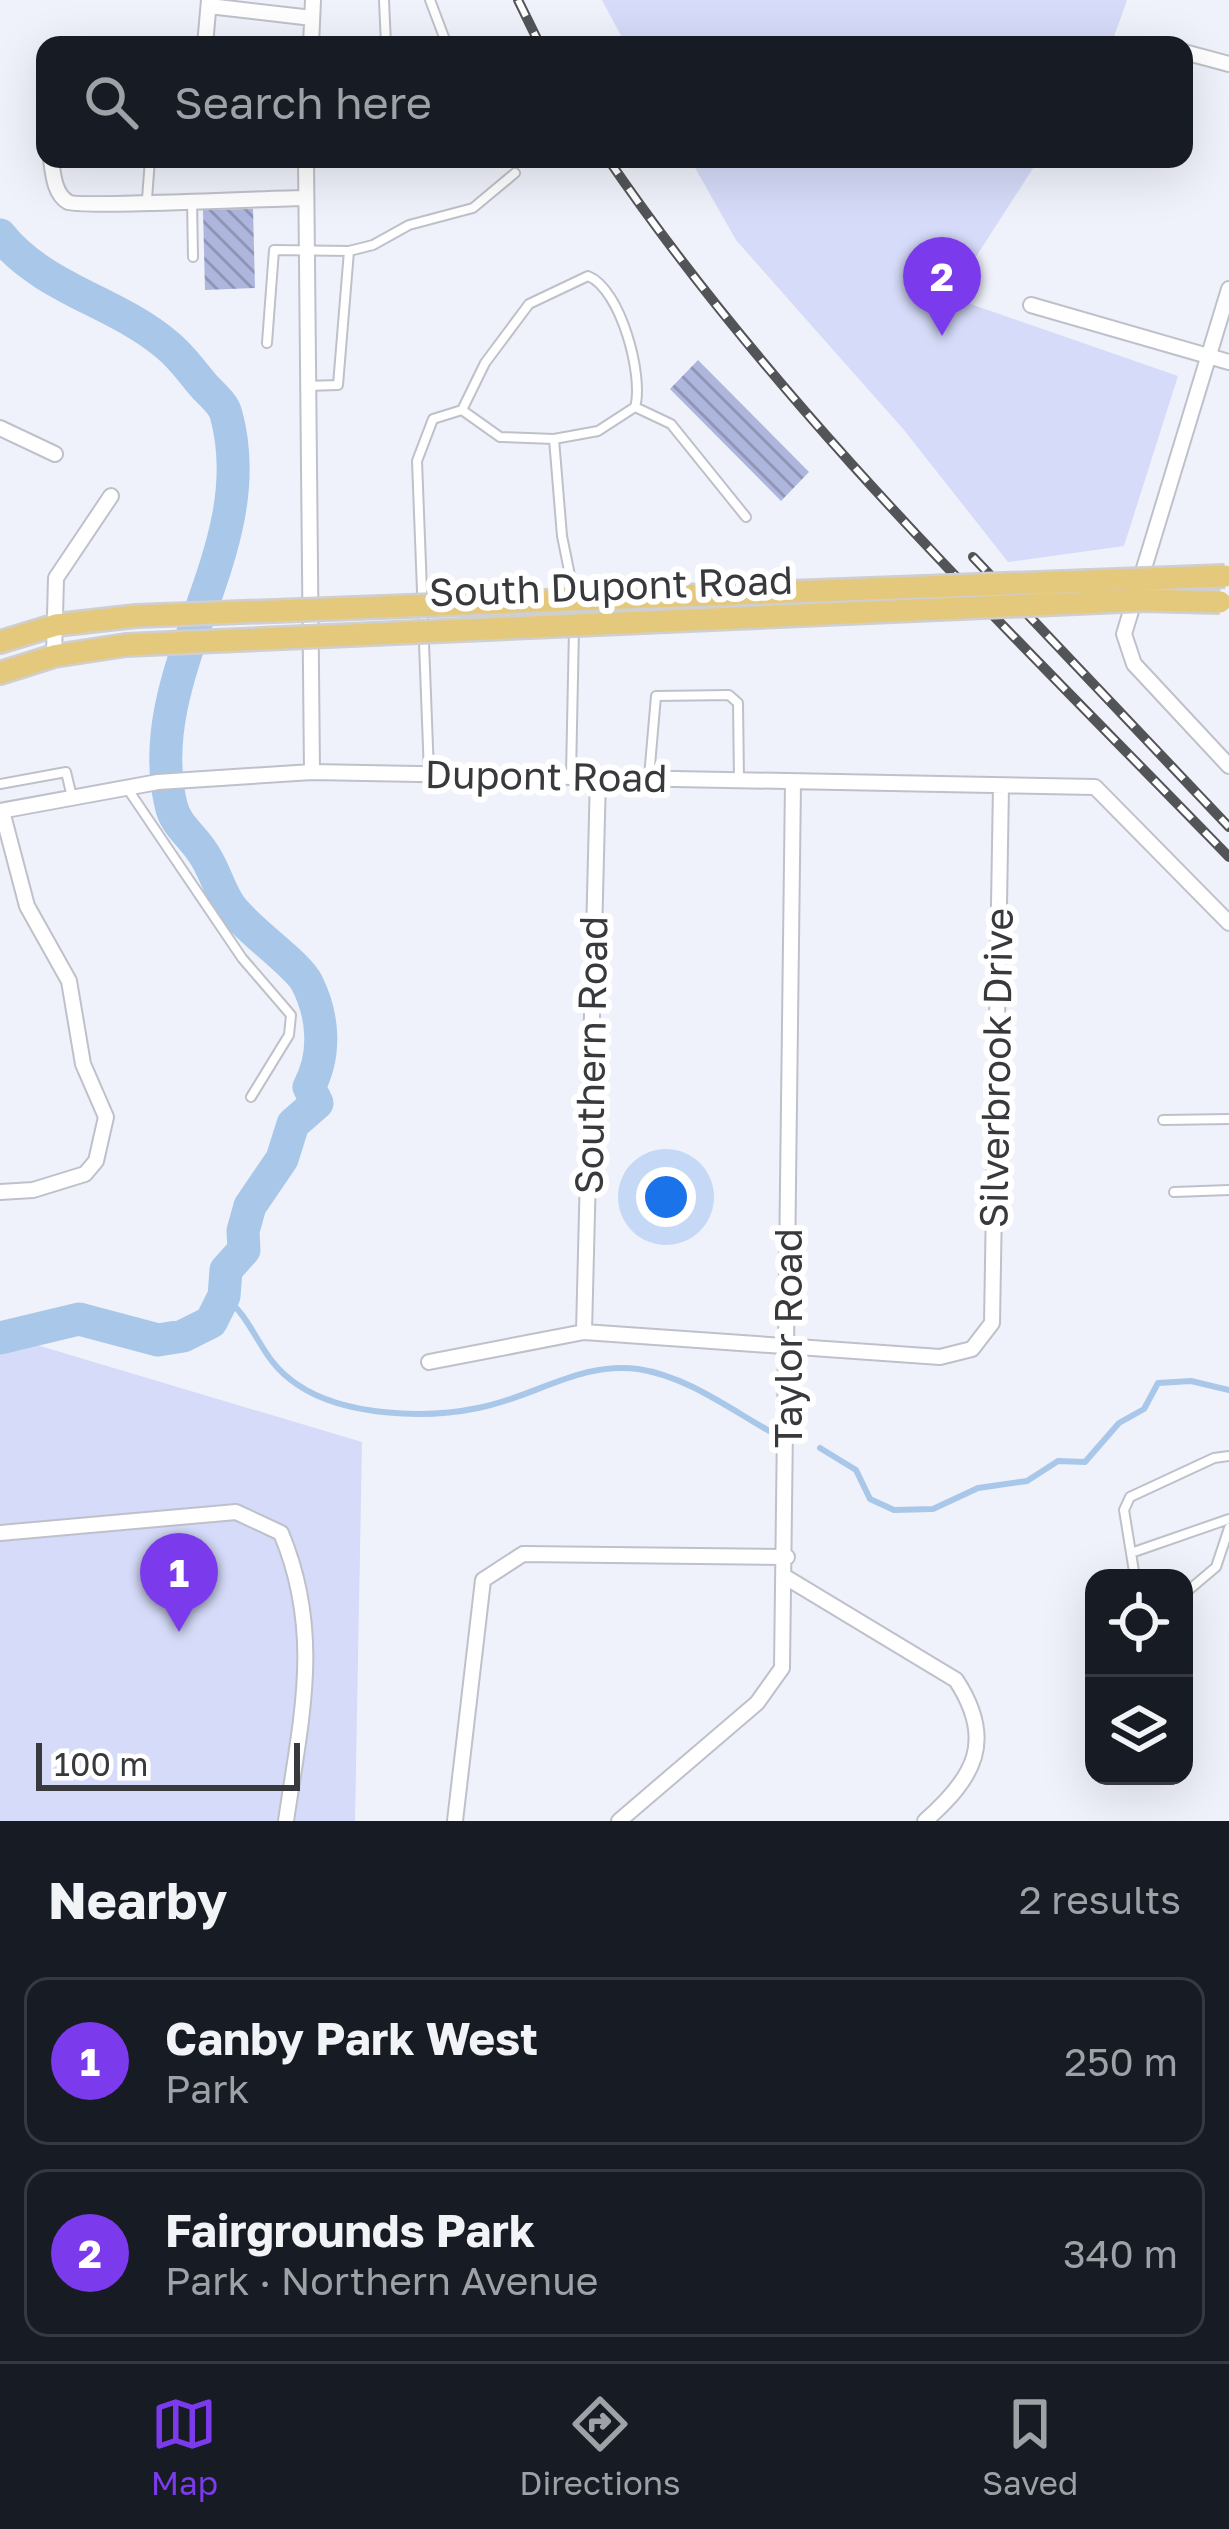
<!DOCTYPE html>
<meta charset="utf-8">
<style>
:root{--surface:#171b24;--page:#20242c;--text:#f1f3f6;--muted:#9ea1a6;--line:#363941;--accent:#7c3aed}
body{margin:0;font-family:"Golos Text",sans-serif;background:var(--page);color:var(--text)}
.controls{position:absolute;right:36px;bottom:36px;display:grid;overflow:hidden;border-radius:24px;box-shadow:0 12px 48px #0002}
.controls button{width:108px;height:108px;display:grid;place-items:center;padding:0;border:0;border-bottom:3px solid var(--line);background:var(--surface);color:var(--text);font:60px sans-serif}
.scale{position:absolute;left:36px;bottom:30px;width:264px;box-sizing:border-box;padding-left:12px;border:6px solid #38393d;border-top:0;font-size:33px;line-height:42px;white-space:nowrap;color:#38393d;-webkit-text-stroke:9px #fff;paint-order:stroke}
.you{position:absolute;left:666px;top:1197px;width:42px;height:42px;margin:-30px;border:9px solid #fff;border-radius:50%;background:#1a73e8;box-shadow:0 0 0 18px #1a73e833}
.badge{display:grid;place-items:center;width:78px;height:78px;border-radius:50%;background:var(--accent);color:#fff;font-size:39px;font-weight:700}
.pin{position:absolute;translate:-50% -99px;filter:drop-shadow(0 3px 6px #0008)}
.pin::after{content:'';position:absolute;top:63px;width:42px;height:36px;background:inherit;clip-path:polygon(0 0,100% 0,50% 100%)}
.list{margin:0;padding:0;list-style:none}
h2{display:flex;justify-content:space-between;align-items:center;height:156px;margin:0;padding:0 48px;font-size:51px}
h2 small{font-size:39px;font-weight:400;color:var(--muted)}
.list li{display:grid;grid-template-columns:78px 1fr auto;gap:36px;align-items:center;box-sizing:border-box;height:168px;margin:0 24px 24px;padding:0 24px;border:3px solid var(--line);border-radius:24px}
.list b{display:block;font-size:45px;white-space:nowrap}
.list p{margin:0;font-size:39px;white-space:nowrap;color:var(--muted)}
.list em{font-size:39px;font-style:normal;color:var(--muted)}
.icon{flex:none;width:66px;height:66px;fill:none;stroke:currentColor;stroke-width:2;stroke-linecap:round;stroke-linejoin:round}
.map{position:relative;flex:none;width:1229px;height:1821px;overflow:hidden}
.search{position:absolute;background:var(--surface);box-shadow:0 12px 48px #0002;left:36px;right:36px;top:36px;height:132px;display:flex;align-items:center;gap:30px;box-sizing:border-box;padding:0 42px;border-radius:24px;color:var(--muted);font-size:45px}
.sheet{height:540px;background:var(--surface)}
nav{display:flex;justify-content:space-around;align-items:center;box-sizing:border-box;height:168px;border-top:3px solid var(--line);background:var(--surface);font-size:33px;color:var(--muted)}
nav a{display:grid;justify-items:center;gap:6px}
nav .on{color:var(--accent)}
.map>svg:first-child{display:block}
</style>
<div class="map">
<svg width="1229" height="1821" viewBox="0 0 1229 1821">
<defs>
<pattern id="building-back-hatch" width="6" height="6" patternUnits="userSpaceOnUse" patternTransform="scale(3)"><rect width="6" height="6" fill="#aeb6de"/><path d="M-1 5l2 2M0 0l6 6M5-1l2 2" fill="none" stroke="#8f95b5"/></pattern>
</defs>
<rect width="100%" height="100%" fill="#f0f2fb"/>
<path fill="#d5dbf8" d="M602 0H1127L1111 45H626Z
M690 159H1039L950 297 1178 376 1124 546 1008 562 904 430 736 240Z
M0 1334 362 1442 355 1821H0Z"/>
<g fill="none" stroke-linecap="round" stroke-linejoin="round">
<path stroke="#a9c7e9" stroke-width="6" d="M224 1296C258 1324 258 1359 298 1385 344 1416 425 1419 478 1408 533 1398 580 1361 638 1369 686 1376 730 1409 771 1432
M820 1448 856 1470 870 1499 894 1510 933 1509 978 1488 1027 1481 1058 1461 1085 1462 1119 1423 1144 1409 1158 1383 1191 1381 1229 1390"/>
<path stroke="#a9c7e9" stroke-width="33" d="M0 235C43 289 117 302 167 345 181 356 192 372 204 386 211 394 223 403 226 414 264 551 139 670 171 805 175 824 190 834 201 850 214 867 218 888 230 906 248 931 297 963 307 983 324 1017 326 1055 309 1087L317 1103 293 1124 282 1159 250 1206 243 1231 244 1250 226 1270 224 1296 211 1322 183 1336 158 1340 79 1319 0 1338"/>
</g>
<path fill="url(#building-back-hatch)" d="M253 209 255 288 205 290 203 210Z
M698 360 809 472 781 501 670 389Z"/>
<g fill="none" stroke-linecap="round" stroke-linejoin="round">
<defs>
<path id="service" d="M384 0 386 45
M430 0 447 45
M147 199 150 159
M192 200 193 257
M267 343 274 250 349 251 373 245 409 225 473 208 515 173
M306 386 338 385 349 251
M635 407 671 424 746 517
M462 410 485 363 529 304 588 276C621 289 644 377 635 407L598 431 554 439
M429 773 417 461 433 419 462 410 500 437 554 439 562 536 574 595
M571 775 574 628
M649 777 656 696 729 695 738 703 739 780
M0 784 66 772 72 797
M127 788 242 958 291 1015 289 1035 251 1097
M1163 1120 1229 1119
M1174 1192 1229 1190
M1131 1553 1124 1510 1130 1497 1214 1458 1229 1456
M1135 1578 1131 1553 1229 1519
M1184 1594 1216 1567 1229 1528"/>
<path id="minor" d="M209 6 312 18
M205 45 209 0
M311 45 313 0
M1184 52 1229 64
M51 159C53 173 54 194 68 202 79 208 274 198 305 198
M306 159 312 772
M1229 289 1124 634 1134 664 1229 766
M1031 305 1229 362
M0 428 55 454
M54 656 56 578 111 496
M0 811 158 782 312 772 1095 787 1229 923
M0 1192 33 1190 85 1174 96 1161 106 1117 83 1064 69 981 27 906 2 811
M584 1332 598 777
M429 1362 584 1332 940 1357 972 1349 992 1323 1001 786
M0 1533 236 1512 281 1533C323 1633 301 1718 286 1821
M787 1578 956 1680C996 1741 974 1778 925 1821
M455 1821 483 1580 523 1554 787 1557
M619 1821 757 1703 782 1668 793 782"/>
<path id="primary" d="M0 642 56 625 136 616
M0 673 54 656 126 645"/>
</defs>
<use href="#service" stroke="#bfc1ca" stroke-width="12"/>
<use href="#minor" stroke="#bfc1ca" stroke-width="18"/>
<use href="#primary" stroke="#cfcfd0" stroke-width="26"/>
<use href="#service" stroke="#fff" stroke-width="8"/>
<use href="#minor" stroke="#fff" stroke-width="14"/>
<use href="#primary" stroke="#e4c87c" stroke-width="21"/>
<defs>
<path id="rail" d="M518 0 540 45
M608 159C784 416 1013 634 1229 857
M973 557 1229 827"/>
</defs>
<use href="#rail" stroke="#535458" stroke-width="10"/>
<use href="#rail" stroke="#fff" stroke-width="6" stroke-dasharray="18" stroke-linecap="butt"/>
<defs>
<path id="primary-bridge" d="M136 616 1225 576
M126 645 1143 600 1220 602"/>
</defs>
<use href="#primary-bridge" stroke="#cfcfd0" stroke-width="26" stroke-linecap="butt"/>
<use href="#primary-bridge" stroke="#e4c87c" stroke-width="21"/>
</g>
<g text-anchor="middle" stroke-width="12" stroke-linejoin="round" paint-order="stroke">
<g font-size="39" fill="#38393d" stroke="#fff">
<text transform="translate(611 586) rotate(-2)" y="14">South Dupont Road</text>
<text transform="translate(546 776) rotate(1)" y="14">Dupont Road</text>
<text transform="translate(591 1055) rotate(-89)" y="14">Southern Road</text>
<text transform="translate(996 1068) rotate(-89)" y="14">Silverbrook Drive</text>
<text transform="translate(788 1338) rotate(-90)" y="14">Taylor Road</text>
</g>
</g>
</svg>
<div class="controls">
<button><svg class="icon" aria-label="locate" viewBox="0 0 24 24"><circle cx="12" cy="12" r="6"/><path d="M12 2v4M12 18v4M2 12h4M18 12h4"/></svg></button>
<button><svg class="icon" aria-label="layers" viewBox="0 0 24 24"><path d="M12 4l9 5-9 5-9-5zM3 14l9 5 9-5"/></svg></button>
</div>
<div class="scale">100 m</div>
<div class="you"></div>
<div class="pin badge" style="left:179px;top:1632px">1</div>
<div class="pin badge" style="left:942px;top:336px">2</div>
<div class="search"><svg class="icon" aria-label="search" viewBox="0 0 24 24"><circle cx="10" cy="10" r="6"/><path d="M15 15l6 6"/></svg>Search here</div>
</div>
<section class="sheet">
<h2>Nearby<small>2 results</small></h2>
<ul class="list">
<li><span class="badge">1</span><div><b>Canby Park West</b><p>Park</p></div><em>250 m</em></li>
<li><span class="badge">2</span><div><b>Fairgrounds Park</b><p>Park · Northern Avenue</p></div><em>340 m</em></li>
</ul>
</section>
<nav>
<a class="on"><svg class="icon" aria-label="map" viewBox="0 0 24 24"><path d="M3 6l6-2 6 2 6-2v14l-6 2-6-2-6 2zM9 4v14M15 6v14"/></svg>Map</a>
<a><svg class="icon" aria-label="directions" viewBox="0 0 24 24"><path d="M12 3l9 9-9 9-9-9zM9 14v-3h6M13 9l2 2-2 2"/></svg>Directions</a>
<a><svg class="icon" aria-label="saved" viewBox="0 0 24 24"><path d="M7 4h10v16l-5-4-5 4z"/></svg>Saved</a>
</nav>
